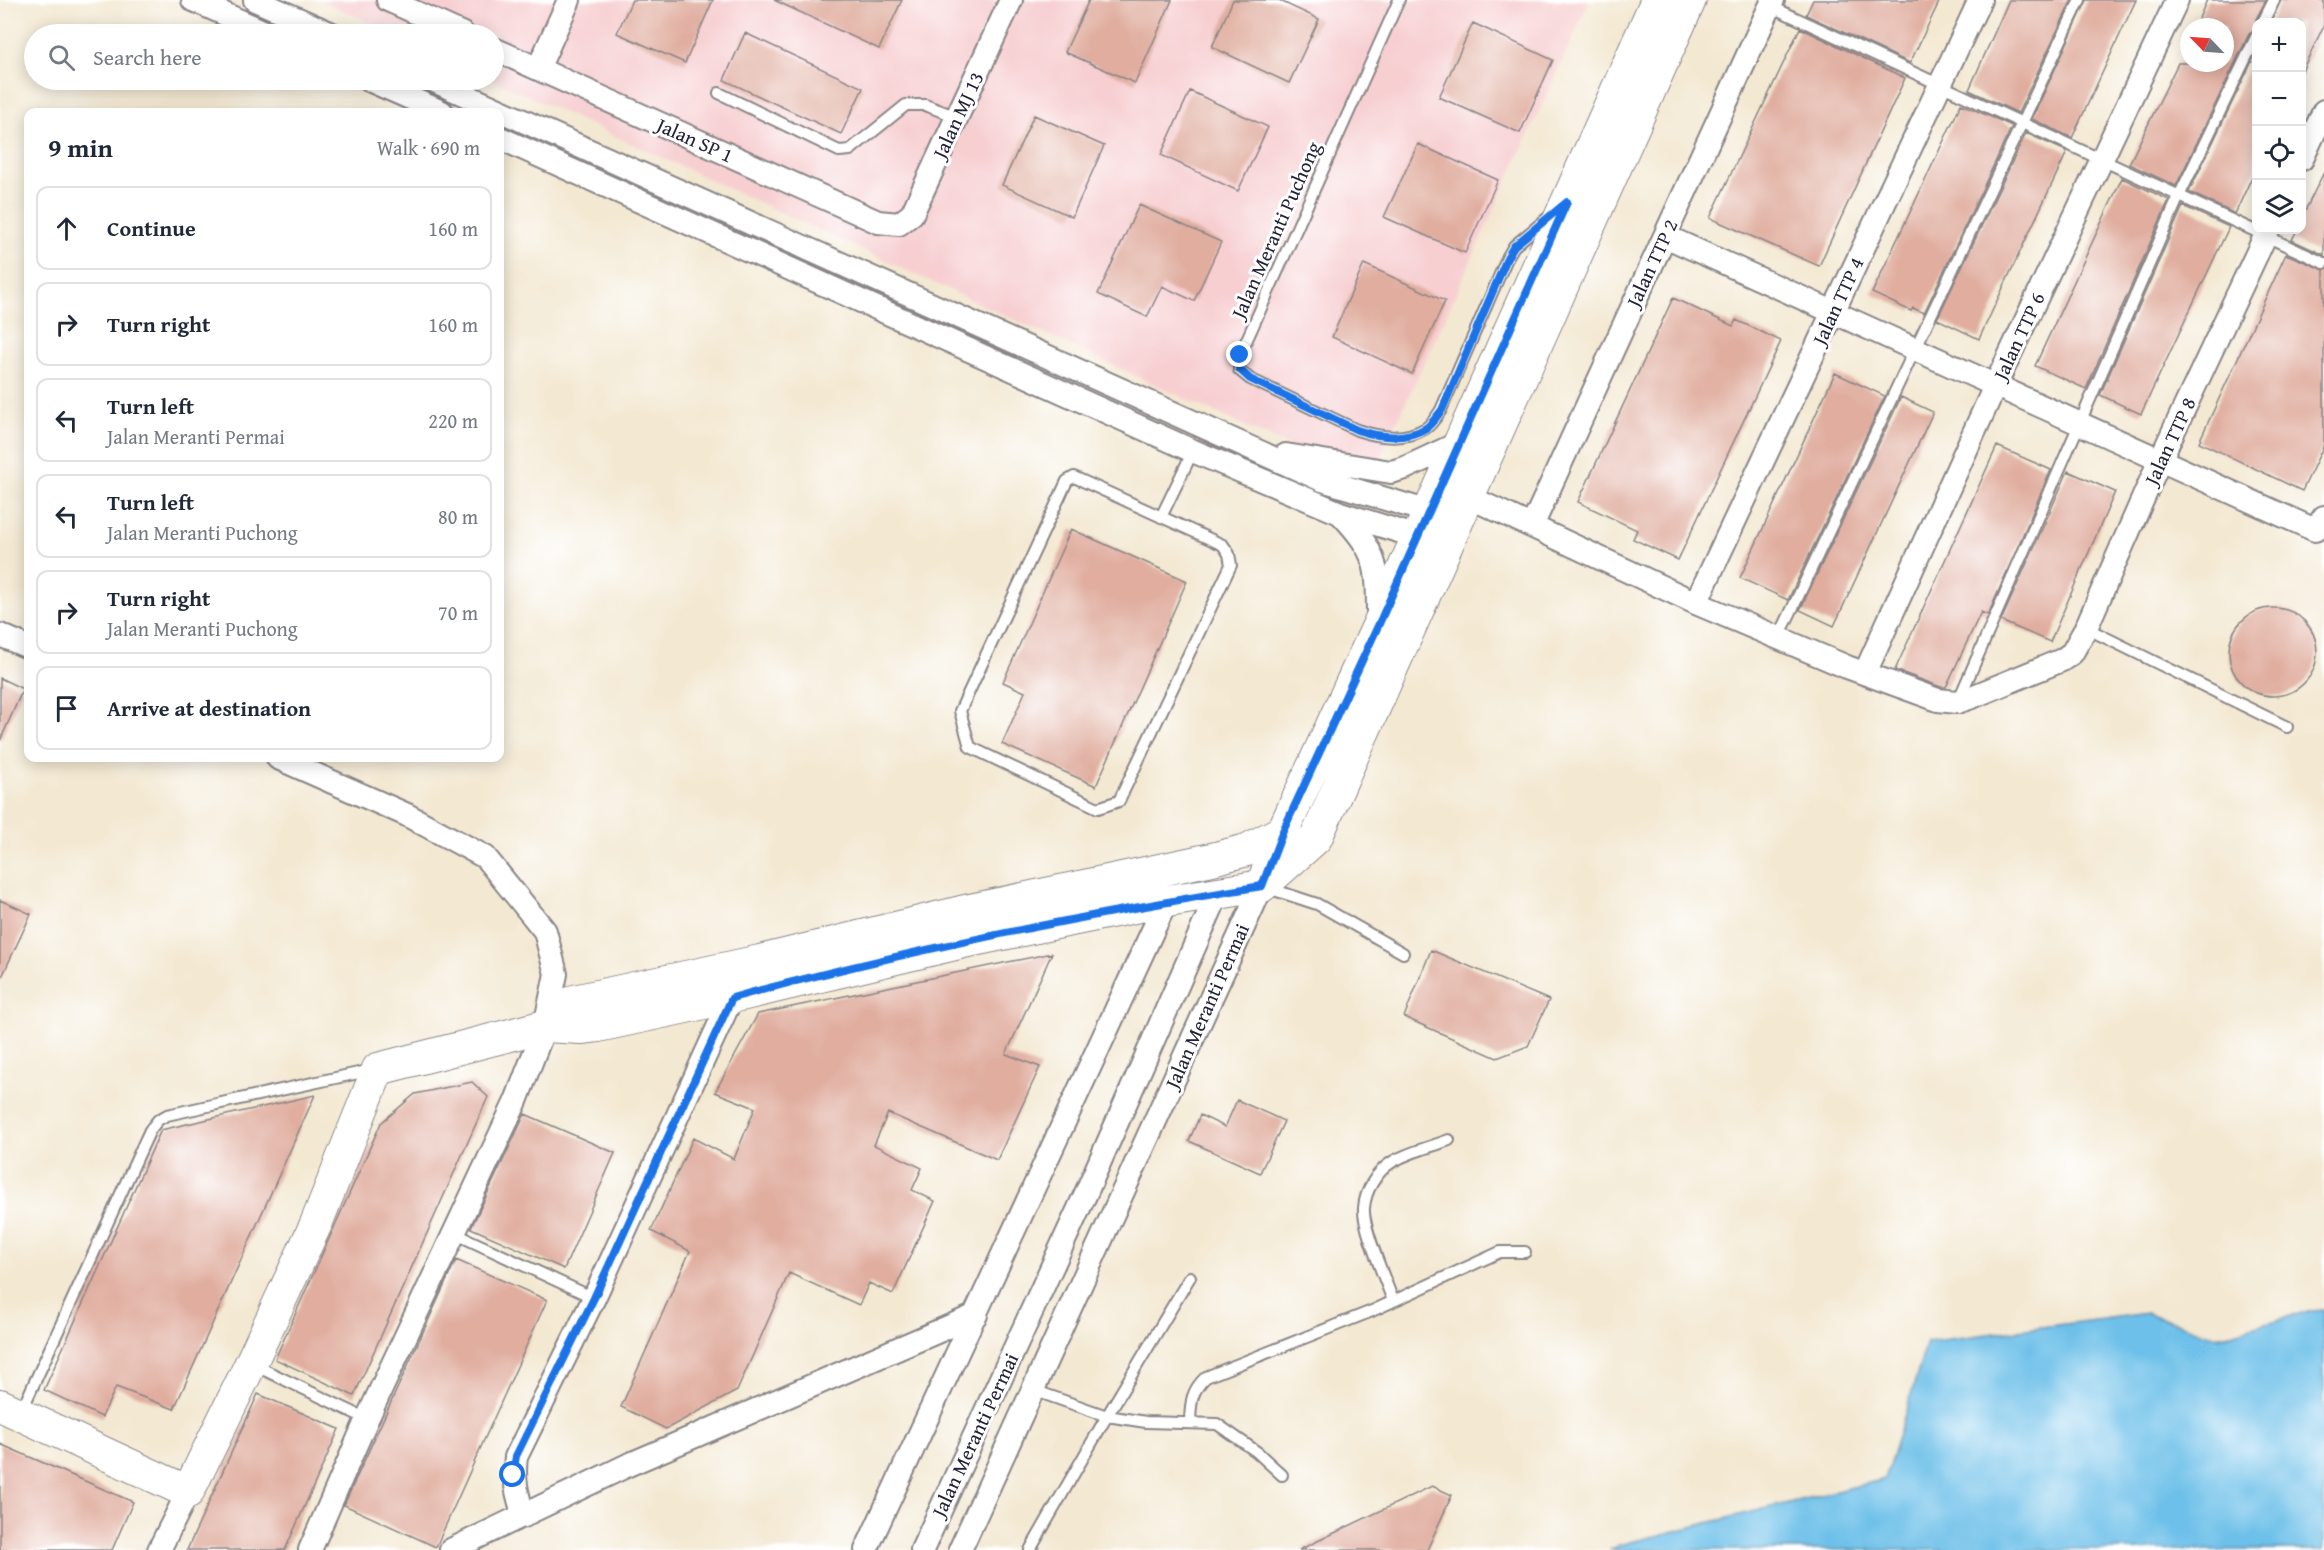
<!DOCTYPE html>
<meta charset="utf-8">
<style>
:root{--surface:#fff;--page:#f6f6f7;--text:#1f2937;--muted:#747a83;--line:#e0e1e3}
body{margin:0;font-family:"Gentium Book Plus",serif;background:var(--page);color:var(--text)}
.controls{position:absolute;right:18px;top:18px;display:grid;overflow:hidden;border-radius:12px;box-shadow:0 3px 15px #0003}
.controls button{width:54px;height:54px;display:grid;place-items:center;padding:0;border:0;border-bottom:2px solid var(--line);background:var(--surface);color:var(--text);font:30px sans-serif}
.compass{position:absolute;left:2180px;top:18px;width:54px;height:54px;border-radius:50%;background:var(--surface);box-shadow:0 3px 15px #0003;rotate:295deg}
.stop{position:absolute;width:18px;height:18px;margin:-14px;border:4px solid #1a73e8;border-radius:50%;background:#fff}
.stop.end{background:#1a73e8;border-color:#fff;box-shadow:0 2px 6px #0008}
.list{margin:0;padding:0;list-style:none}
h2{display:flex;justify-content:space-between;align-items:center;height:78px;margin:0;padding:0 24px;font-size:26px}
h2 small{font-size:20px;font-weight:400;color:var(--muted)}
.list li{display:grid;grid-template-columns:39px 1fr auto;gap:18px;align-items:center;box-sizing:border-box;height:84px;margin:0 12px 12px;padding:0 12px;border:2px solid var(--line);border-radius:12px}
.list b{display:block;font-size:22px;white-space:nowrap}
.list p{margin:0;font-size:20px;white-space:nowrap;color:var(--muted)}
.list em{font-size:20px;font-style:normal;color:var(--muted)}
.icon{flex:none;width:33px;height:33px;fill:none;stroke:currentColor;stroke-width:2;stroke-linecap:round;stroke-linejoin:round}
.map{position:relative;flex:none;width:2324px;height:1550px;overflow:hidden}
.search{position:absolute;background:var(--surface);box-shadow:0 3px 15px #0003;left:24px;top:24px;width:480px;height:66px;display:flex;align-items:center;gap:15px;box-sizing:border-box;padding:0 21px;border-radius:33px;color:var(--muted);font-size:22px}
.panel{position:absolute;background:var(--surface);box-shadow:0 3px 15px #0003;left:24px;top:108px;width:480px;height:654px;border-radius:12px}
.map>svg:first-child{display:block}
</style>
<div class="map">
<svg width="2324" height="1550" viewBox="0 0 2324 1550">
<rect width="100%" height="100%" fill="#fff"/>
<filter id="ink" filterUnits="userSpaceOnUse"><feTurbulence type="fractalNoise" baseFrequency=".0167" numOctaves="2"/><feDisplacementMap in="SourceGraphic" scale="12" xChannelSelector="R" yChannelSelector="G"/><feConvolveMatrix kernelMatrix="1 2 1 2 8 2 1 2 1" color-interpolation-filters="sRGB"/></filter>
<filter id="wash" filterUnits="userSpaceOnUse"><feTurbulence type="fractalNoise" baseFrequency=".008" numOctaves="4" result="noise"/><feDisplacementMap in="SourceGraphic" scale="24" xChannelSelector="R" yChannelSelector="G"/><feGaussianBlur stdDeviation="1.35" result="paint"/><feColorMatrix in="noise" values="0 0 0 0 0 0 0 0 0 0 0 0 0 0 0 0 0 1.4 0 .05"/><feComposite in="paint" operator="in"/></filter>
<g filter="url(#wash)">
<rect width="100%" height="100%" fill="#f3e8d1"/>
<path fill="#f7cfd1" d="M320 0H1590L1369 483 493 80 494 34H395Z"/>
<path fill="#6dc0e9" stroke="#487192" stroke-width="1.5" d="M2324 1309V1550H1609L1619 1545 1885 1479 1927 1342 2147 1313 2217 1337 2312 1310Z"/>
<g id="blocks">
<path fill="#e0ad9f" d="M632 0H713L685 63 617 33Z
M774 0H902L879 49Z
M1089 0H1172L1135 83 1065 52Z
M1233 0H1278L1319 19 1289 83 1212 47Z
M1813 0H1940L1910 63 1806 15Z
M2009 0H2072L2018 113 1969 90Z
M2087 0H2136L2072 138 2032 119Z
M2207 0H2266L2256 19V30L2249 34 2176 186 2129 164 2178 63H2225V27H2195Z
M2281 0H2324V25L2301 73V22H2271Z
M1473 23 1553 60 1520 133 1439 97Z
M1800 28 1905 78 1819 266 1710 218Z
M745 33 863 88 841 134 724 80Z
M2256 53V168L2235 214 2189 192Z
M1190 91 1268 127 1238 191 1161 155Z
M1961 104 2012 126 1924 313 1913 308 1911 311 1872 293Z
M1034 115 1104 146 1072 217 1002 185Z
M2026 133 2066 151V154L1979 339 1937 319Z
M1418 144 1498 180 1465 253 1384 217Z
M2324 172V255L2292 240 2297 230H2301V219Z
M2122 178 2169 200 2086 389 2035 366Z
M1139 205 1221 242 1194 301 1162 286 1147 317 1098 294Z
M2183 206 2229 227 2141 414 2100 395Z
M2286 254 2324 270V445L2302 491 2199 442Z
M1364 264 1445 301 1412 374 1332 337Z
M1673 298 1733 326 1736 320 1781 341 1678 560 1633 539 1637 530 1578 502Z
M1835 373 1885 396 1788 600 1740 578Z
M1901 397 1933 412 1834 626 1800 610Z
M1997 446 2051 470 1988 615 1981 612 1946 687H1941L1895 670Z
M2068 471 2115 492 2050 642 2001 621Z
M1071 529 1187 581 1096 786 1002 744 1025 692 1003 682Z
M2229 652a44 44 0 1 1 88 0a44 44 0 1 1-88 0Z
M0 678 23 689 0 741Z
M0 900 31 914 0 981Z
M1431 950 1549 1000 1528 1046 1497 1058 1404 1017Z
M1052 953 1006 1054 1040 1067 997 1160 888 1113 874 1145 922 1168 912 1190 935 1201 893 1294 869 1283 859 1305 789 1273 737 1391 666 1429 621 1407 690 1251 651 1231 693 1138 734 1159 755 1108 715 1092 758 1014Z
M472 1082 488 1097 354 1396 275 1359 381 1123 415 1094Z
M315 1095 174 1409 116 1387 102 1417 44 1390 161 1130Z
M1237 1100 1284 1121 1260 1173 1189 1141 1200 1115 1225 1127Z
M525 1114 615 1153 564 1269 471 1228Z
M456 1260 547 1300 436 1547 344 1505Z
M258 1394 339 1429 285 1550H187Z
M0 1444 133 1502 112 1550H0Z
M1432 1486 1452 1495 1427 1550H1299Z"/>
</g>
</g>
<g filter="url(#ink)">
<use href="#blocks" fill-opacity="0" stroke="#8a8586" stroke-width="1.5"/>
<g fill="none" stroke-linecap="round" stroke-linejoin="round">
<defs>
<path id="lane" d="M1399 0 1240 355 1239 370 1250 379 1357 430C1378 437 1405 441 1426 428 1432 424 1437 416 1441 410L1508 256 1514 246 1550 216
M1770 6 2324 263
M2263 22 2274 0
M719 93 839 151 850 150 906 105H925L957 117
M1074 477 1223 545 1229 554 1231 565 1119 801 1098 808 970 747 960 711 1067 481Z
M1161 517 1193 451
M2086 628 2287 727
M1778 639 2080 0
M1959 699 2179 196 2256 37
M1265 887 1317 904 1403 953
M454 1233 594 1298
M1393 1301C1386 1281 1362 1227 1364 1208 1365 1191 1377 1171 1392 1162 1409 1152 1431 1147 1449 1140
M254 1365 367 1419
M1033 1390 1107 1416 1146 1422 1217 1424 1257 1452 1282 1475
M21 1412 150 1130 158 1120 167 1115 372 1070
M1190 1421C1191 1402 1191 1391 1206 1377L1372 1311 1500 1252H1525
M1030 1550 1107 1416 1190 1277"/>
<path id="street" d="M193 0 269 34
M255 0 332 34
M388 0 463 34
M494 49 878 222 899 224 912 214 1011 0
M538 69 569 0
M369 80 442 112
M432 80 1322 480 1443 516
M500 138 1193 451 1340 513 1431 541
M2302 159 2324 111
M1665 236 2315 530 2324 517
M1286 455 1391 472 1405 468 1459 443
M1456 491 1696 603 1847 667 1938 700 1957 702 1972 697 2062 660 2072 653 2086 628 2160 460 2268 230
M1340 513C1378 553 1378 566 1378 618
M1532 526 1773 0
M1696 603 1980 0
M0 635 28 647
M1865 673 1995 386 2177 0
M278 758 407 815 485 857 545 931 556 974 545 1026 516 1101 367 1419 310 1550
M524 1516C517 1495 513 1479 516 1457L594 1298 732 997
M159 1550 188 1492
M451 1550 628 1465 976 1315
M866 1550 1166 902
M922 1550 1086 1193 1218 893
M960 1550 1262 886"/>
<path id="secondary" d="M1264 880 1283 831 1378 626 1657 0
M545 1026 574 1001 760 961 961 912 1212 859 1247 850 1283 831
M0 1405 188 1492 251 1363 316 1224 378 1069 545 1026 581 1028 598 1026 732 997 968 941 1149 904 1262 886 1316 838 1690 0"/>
</defs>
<use href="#lane" stroke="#8a8586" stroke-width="14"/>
<use href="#street" stroke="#8a8586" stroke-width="26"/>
<use href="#secondary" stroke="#8a8586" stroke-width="34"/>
<use href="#lane" stroke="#fff" stroke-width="10"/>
<use href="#street" stroke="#fff" stroke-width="22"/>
<use href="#secondary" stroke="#fff" stroke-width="32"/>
</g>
</g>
<g fill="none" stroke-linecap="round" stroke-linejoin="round" filter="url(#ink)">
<path stroke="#1a73e8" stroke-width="8" d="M513 1475 516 1456 594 1298 732 998C906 950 1084 915 1262 886L1283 831 1378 626 1567 202 1514 246 1508 256 1442 410C1437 416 1432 424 1426 428 1405 441 1379 437 1357 430L1250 379 1239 369 1240 355"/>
</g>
<g text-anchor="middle" stroke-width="6" stroke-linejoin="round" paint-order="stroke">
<g font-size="20" fill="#22223b" stroke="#fff">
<text transform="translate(958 115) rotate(-65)" y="7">Jalan MJ 13</text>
<text transform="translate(695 140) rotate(24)" y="7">Jalan SP 1</text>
<text transform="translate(1276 230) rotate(-66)" y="7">Jalan Meranti Puchong</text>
<text transform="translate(1652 263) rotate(-65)" y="7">Jalan TTP 2</text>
<text transform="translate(1838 301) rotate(-65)" y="7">Jalan TTP 4</text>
<text transform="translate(2019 336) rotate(-65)" y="7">Jalan TTP 6</text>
<text transform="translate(2170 441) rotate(-65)" y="7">Jalan TTP 8</text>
<text transform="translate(1207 1006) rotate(-66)" y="7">Jalan Meranti Permai</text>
<text transform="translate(975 1435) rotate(-65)" y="7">Jalan Meranti Permai</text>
</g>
</g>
</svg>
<div class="controls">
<button>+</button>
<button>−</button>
<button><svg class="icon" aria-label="locate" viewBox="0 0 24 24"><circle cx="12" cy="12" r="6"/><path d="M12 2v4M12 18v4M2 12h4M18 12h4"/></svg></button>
<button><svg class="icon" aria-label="layers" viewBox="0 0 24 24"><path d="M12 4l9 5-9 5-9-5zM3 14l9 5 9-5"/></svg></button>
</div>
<svg class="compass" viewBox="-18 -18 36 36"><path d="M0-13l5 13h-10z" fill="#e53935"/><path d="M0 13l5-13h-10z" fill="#747a83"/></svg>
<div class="stop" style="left:513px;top:1475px"></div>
<div class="stop end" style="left:1240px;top:355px"></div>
<div class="search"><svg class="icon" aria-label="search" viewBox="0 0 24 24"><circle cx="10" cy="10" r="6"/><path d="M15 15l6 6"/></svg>Search here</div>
<section class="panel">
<h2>9 min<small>Walk · 690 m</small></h2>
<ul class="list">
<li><svg class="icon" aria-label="ahead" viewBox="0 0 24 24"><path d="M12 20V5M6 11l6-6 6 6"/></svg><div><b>Continue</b></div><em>160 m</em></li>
<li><svg class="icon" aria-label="right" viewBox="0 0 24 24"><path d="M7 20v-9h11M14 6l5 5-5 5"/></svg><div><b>Turn right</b></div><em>160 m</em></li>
<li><svg class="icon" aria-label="left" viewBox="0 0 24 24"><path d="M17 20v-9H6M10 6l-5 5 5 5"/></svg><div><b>Turn left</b><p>Jalan Meranti Permai</p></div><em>220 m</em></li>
<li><svg class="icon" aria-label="left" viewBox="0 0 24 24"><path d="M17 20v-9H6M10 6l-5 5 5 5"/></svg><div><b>Turn left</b><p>Jalan Meranti Puchong</p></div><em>80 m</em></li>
<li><svg class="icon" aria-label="right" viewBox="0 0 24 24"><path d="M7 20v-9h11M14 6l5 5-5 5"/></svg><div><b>Turn right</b><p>Jalan Meranti Puchong</p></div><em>70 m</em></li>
<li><svg class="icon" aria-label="arrive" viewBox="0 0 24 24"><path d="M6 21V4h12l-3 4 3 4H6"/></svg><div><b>Arrive at destination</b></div></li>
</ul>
</section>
</div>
